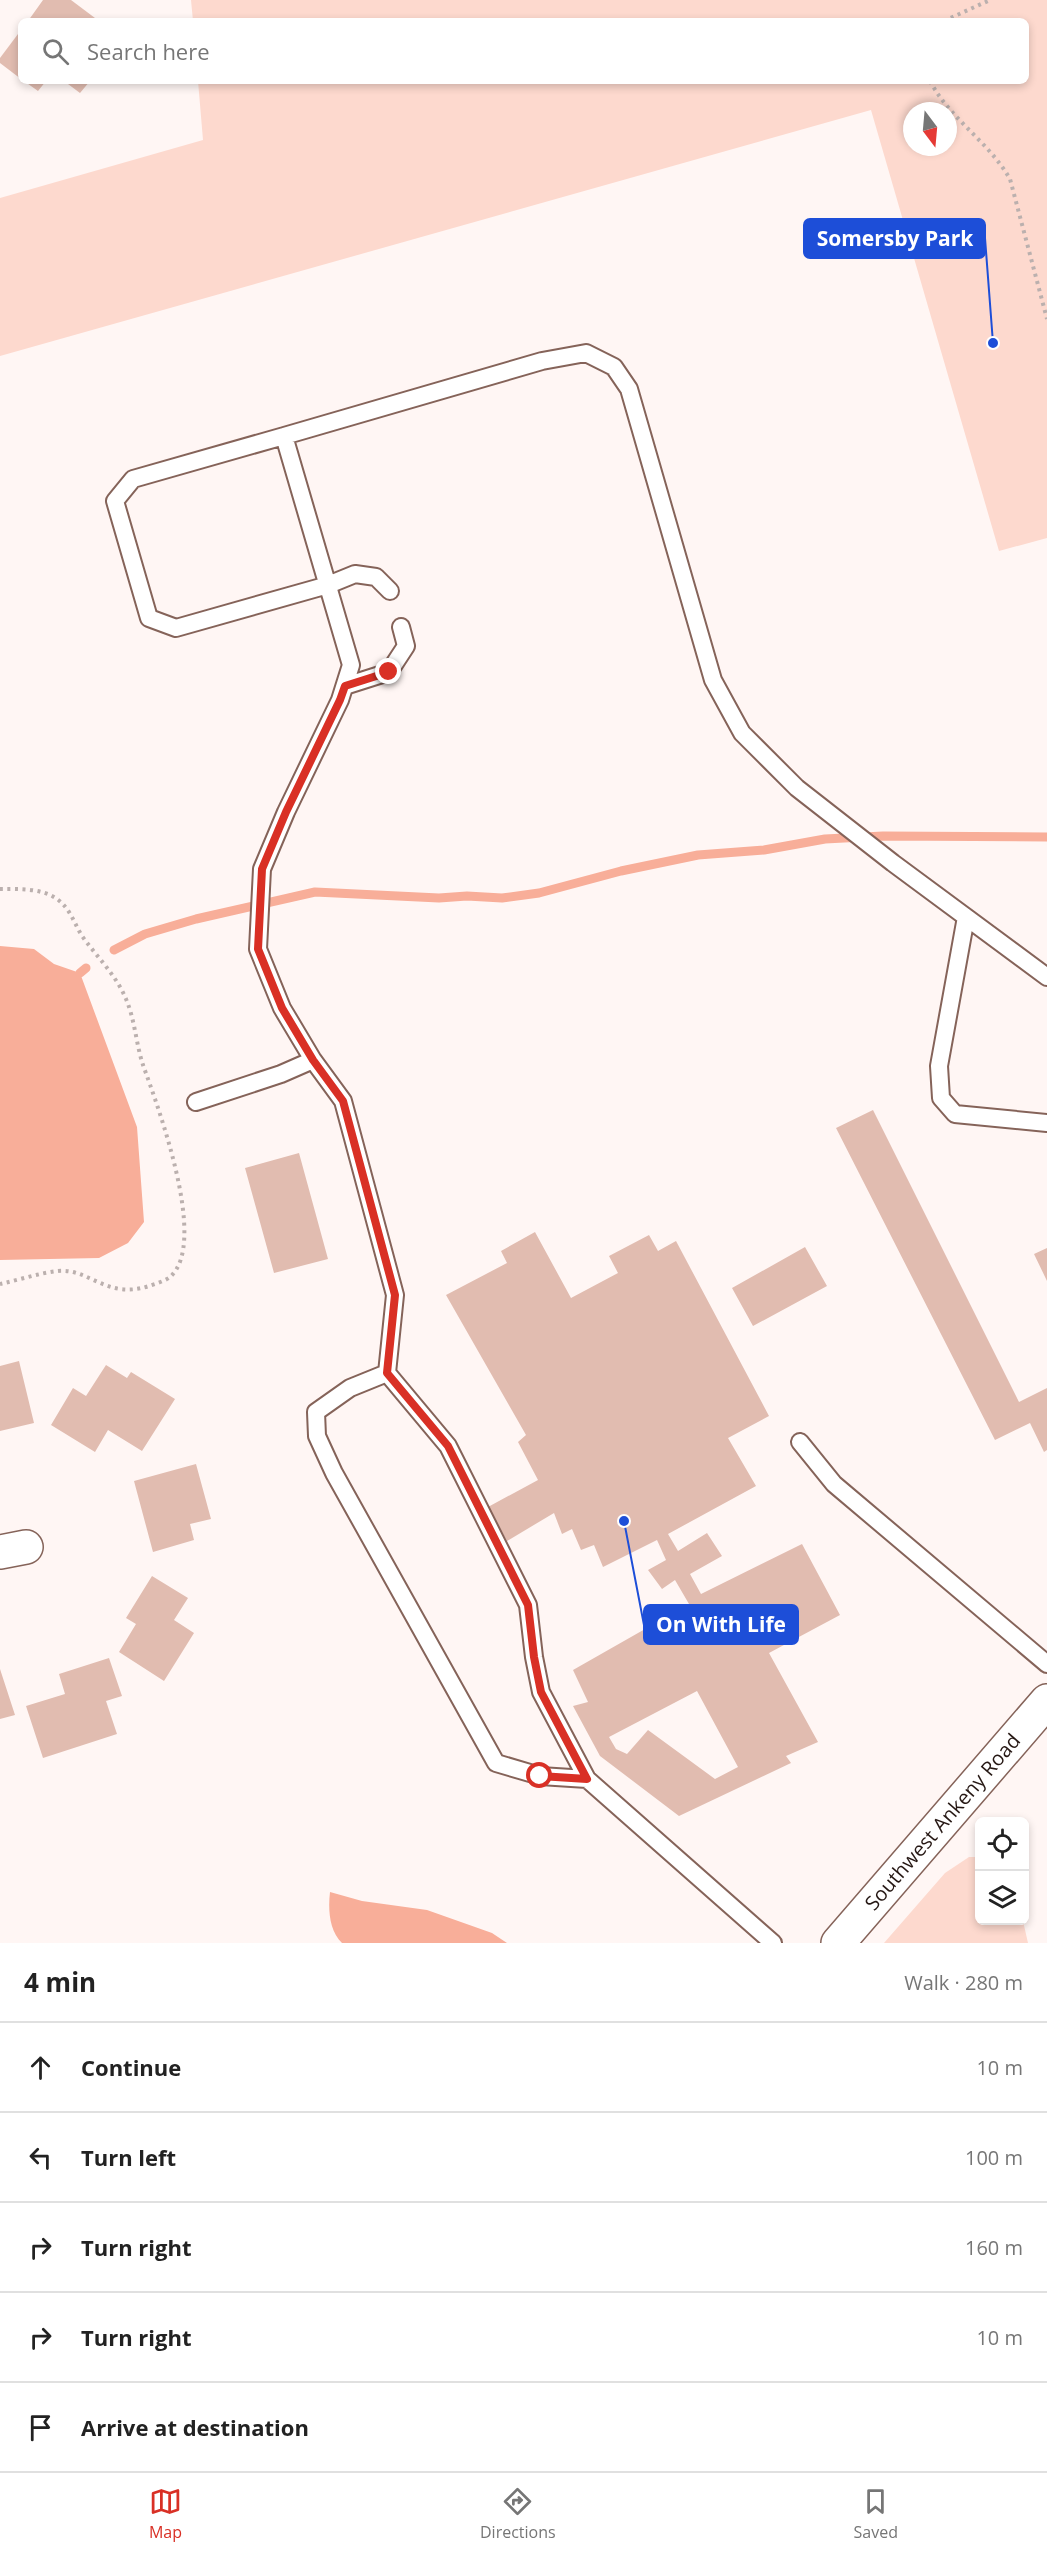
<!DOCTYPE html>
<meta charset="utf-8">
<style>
:root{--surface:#fff;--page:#f6f6f6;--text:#222;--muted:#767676;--line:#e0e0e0;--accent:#d93025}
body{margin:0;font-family:"Open Sans",sans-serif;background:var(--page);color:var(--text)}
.controls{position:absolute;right:18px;bottom:18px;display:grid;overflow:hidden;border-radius:9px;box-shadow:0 3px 9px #0003}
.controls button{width:54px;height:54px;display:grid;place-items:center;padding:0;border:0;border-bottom:2px solid var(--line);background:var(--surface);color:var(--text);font:30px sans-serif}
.compass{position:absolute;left:903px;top:102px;width:54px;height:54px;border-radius:50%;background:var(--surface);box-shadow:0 3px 9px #0003;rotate:164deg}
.stop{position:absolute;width:18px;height:18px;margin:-14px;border:4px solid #d93025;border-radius:50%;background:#fff}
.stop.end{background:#d93025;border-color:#fff;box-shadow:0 2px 6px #0008}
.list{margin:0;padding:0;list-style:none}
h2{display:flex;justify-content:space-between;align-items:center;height:78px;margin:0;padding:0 24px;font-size:26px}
h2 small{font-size:20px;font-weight:400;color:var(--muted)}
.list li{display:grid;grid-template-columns:39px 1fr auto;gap:18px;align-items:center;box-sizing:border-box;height:90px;padding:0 24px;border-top:2px solid var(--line)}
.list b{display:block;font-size:22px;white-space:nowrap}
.list em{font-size:20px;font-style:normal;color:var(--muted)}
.icon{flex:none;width:33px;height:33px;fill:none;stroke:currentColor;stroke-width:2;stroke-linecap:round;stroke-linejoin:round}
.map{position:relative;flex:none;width:1047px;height:1943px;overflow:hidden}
.search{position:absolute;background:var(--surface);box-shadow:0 3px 9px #0003;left:18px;right:18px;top:18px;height:66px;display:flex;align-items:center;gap:15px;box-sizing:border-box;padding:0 21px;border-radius:9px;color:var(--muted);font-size:22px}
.sheet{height:528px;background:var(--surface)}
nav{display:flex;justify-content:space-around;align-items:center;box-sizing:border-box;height:84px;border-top:2px solid var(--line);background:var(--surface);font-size:16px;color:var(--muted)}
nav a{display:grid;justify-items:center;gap:3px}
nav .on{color:var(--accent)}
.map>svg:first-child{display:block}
</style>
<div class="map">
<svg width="1047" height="1943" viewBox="0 0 1047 1943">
<rect width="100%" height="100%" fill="#fff6f4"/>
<path fill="#fdd9ce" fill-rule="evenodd" d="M191 0H1047V538L999 551 871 110 0 356V198L203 140 198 81H1026V21H193ZM912 111H948V147H912Z
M969 1857H979L980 1920 1023 1921 1028 1943H884L945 1873Z"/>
<path fill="#f8ae99" d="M0 946 34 949 54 964 80 973 137 1127 144 1222 128 1243 99 1258 0 1260Z
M330 1892 362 1901 427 1910 492 1933 507 1943H342C329 1931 328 1909 330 1892Z"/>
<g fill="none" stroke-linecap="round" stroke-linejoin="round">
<path stroke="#f8ae99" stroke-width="9" d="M114 950 145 934 196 919 315 892 439 898 467 896 502 898 539 893 621 871 698 855 764 850 825 839 883 836 1047 837
M80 973 86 968"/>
</g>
<path fill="#e1bcb0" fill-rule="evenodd" d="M43 0H71L99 21H28Z
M21 30V79L0 63V58Z
M24 81H46L38 91Z
M64 81H90L80 93Z
M873 1110 1019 1402 1047 1388V1450L1044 1452 1030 1423 995 1440 836 1128Z
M299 1153 328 1259 274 1273 245 1168Z
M535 1232 571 1298 618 1273 609 1256 649 1235 658 1251 676 1241 769 1416 728 1438 756 1486 668 1534 678 1551 707 1533 722 1556 690 1574 701 1594 802 1544 840 1615 769 1653 818 1742 786 1756 791 1763 679 1816 600 1756 573 1706 588 1702 573 1670 689 1604 675 1580 662 1589 648 1570 666 1560 657 1540 603 1567 594 1545 581 1550 572 1529 562 1534 554 1513 507 1541 488 1507 538 1480 518 1442 526 1435 446 1295 507 1263 501 1251ZM697 1691 738 1767 715 1779 648 1730 627 1754 616 1749 609 1737Z
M805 1247 827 1286 753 1326 732 1288Z
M1047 1248V1281L1034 1254Z
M19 1361 34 1423 0 1431V1366Z
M106 1365 127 1378 131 1372 175 1399 142 1451 108 1430 95 1452 51 1425 73 1388 86 1396Z
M196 1464 211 1519 190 1524 194 1540 153 1552 134 1481Z
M152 1576 188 1598 174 1620 194 1633 164 1681 119 1652 136 1624 126 1618Z
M109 1658 122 1696 106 1701 117 1734 43 1758 26 1706 65 1694 59 1674Z
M0 1669 15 1715 0 1719Z"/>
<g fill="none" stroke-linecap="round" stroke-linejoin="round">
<defs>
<path id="lane" d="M284 436 542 361 586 353 614 367 629 389 713 680 742 733 797 788 893 863 1047 977
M345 686 389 672 406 646 401 627
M966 917 939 1066 941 1098 955 1114 1047 1123
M313 1060 282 1008 258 949 262 869 286 812 340 700 351 665 284 436 133 479 115 501 149 618 176 628 328 585 355 574 376 577 390 591
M196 1102 281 1074 313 1060 343 1101 395 1295 387 1373
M800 1442 834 1484 1047 1664
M587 1779 540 1776 496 1763 334 1473 317 1436 316 1412 350 1388 387 1373 448 1446 528 1605 534 1657 541 1692 587 1779 773 1943"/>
<path id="street" d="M0 1552 26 1547"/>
<g id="secondary">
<path id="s1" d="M838 1943 1047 1701"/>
</g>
</defs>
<use href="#lane" stroke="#856359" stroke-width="20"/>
<use href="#street" stroke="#856359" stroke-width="36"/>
<use href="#secondary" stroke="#856359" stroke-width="36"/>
<path stroke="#bbb0ae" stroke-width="4" stroke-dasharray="3 4.5" stroke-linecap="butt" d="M944 21 990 0
M930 81C950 119 989 142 1010 179L1047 319
M0 889C18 889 42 888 57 899 70 908 74 923 82 936 97 957 116 975 126 999 135 1020 136 1044 143 1065 158 1107 209 1243 170 1277 165 1281 155 1284 149 1286 106 1300 90 1268 58 1271 39 1273 19 1280 0 1284"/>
<use href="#lane" stroke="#fff" stroke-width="16"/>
<use href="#street" stroke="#fff" stroke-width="33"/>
<use href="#secondary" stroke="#fff" stroke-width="33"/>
</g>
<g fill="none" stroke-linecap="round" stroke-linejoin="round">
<path stroke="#d93025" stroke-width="8" d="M389 672 345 686 340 700 286 812 262 869 258 949 282 1008 313 1060 343 1101 395 1295 387 1373 448 1446 528 1605 534 1657 541 1692 587 1779 540 1776"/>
</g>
<g text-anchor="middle" stroke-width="4.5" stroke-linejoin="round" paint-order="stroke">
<g font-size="20" fill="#261814" stroke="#fff">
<text dy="7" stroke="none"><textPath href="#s1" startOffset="160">Southwest Ankeny Road</textPath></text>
</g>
</g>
<path fill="none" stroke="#1d4ed8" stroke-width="2" d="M993 343L985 238M624 1521L644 1625"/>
<g fill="#1d4ed8" stroke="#fff" stroke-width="2">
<circle cx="993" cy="343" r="6"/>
<circle cx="624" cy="1521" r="6"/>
</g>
<g fill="#1d4ed8" stroke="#1d4ed8" stroke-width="2">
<rect x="804" y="219" width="181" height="39" rx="6"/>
<rect x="644" y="1605" width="154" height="39" rx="6"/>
</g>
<g font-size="21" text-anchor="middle" font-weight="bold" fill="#fff">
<text x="895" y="246">Somersby Park</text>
<text x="721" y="1632">On With Life</text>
</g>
</svg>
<div class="controls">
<button><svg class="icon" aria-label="locate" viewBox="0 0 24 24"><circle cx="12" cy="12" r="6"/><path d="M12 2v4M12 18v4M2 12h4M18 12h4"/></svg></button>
<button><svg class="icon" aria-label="layers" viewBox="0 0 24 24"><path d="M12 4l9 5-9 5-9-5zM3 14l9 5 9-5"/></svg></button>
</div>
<svg class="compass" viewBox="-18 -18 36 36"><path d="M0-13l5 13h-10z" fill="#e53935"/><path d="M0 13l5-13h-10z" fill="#767676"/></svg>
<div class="stop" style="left:540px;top:1776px"></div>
<div class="stop end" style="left:389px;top:672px"></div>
<div class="search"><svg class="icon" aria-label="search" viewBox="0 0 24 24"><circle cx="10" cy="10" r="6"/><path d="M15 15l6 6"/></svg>Search here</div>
</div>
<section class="sheet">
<h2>4 min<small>Walk · 280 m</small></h2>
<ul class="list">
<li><svg class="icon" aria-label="ahead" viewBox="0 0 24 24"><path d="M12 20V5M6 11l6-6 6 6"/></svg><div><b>Continue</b></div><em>10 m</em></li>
<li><svg class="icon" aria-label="left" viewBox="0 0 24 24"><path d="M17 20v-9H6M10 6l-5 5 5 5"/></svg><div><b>Turn left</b></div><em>100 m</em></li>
<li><svg class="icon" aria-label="right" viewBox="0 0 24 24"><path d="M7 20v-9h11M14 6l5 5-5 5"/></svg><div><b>Turn right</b></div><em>160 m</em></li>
<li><svg class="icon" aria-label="right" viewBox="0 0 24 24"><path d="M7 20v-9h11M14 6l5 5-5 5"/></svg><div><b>Turn right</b></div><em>10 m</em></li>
<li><svg class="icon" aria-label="arrive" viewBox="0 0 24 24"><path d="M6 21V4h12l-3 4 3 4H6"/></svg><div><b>Arrive at destination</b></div></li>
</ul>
</section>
<nav>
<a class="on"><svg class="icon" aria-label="map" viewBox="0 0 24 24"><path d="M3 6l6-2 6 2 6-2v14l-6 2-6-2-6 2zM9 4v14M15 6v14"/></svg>Map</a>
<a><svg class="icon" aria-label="directions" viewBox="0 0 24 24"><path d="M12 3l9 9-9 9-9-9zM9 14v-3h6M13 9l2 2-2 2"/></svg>Directions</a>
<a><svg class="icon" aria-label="saved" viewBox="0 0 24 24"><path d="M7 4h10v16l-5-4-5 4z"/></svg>Saved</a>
</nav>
